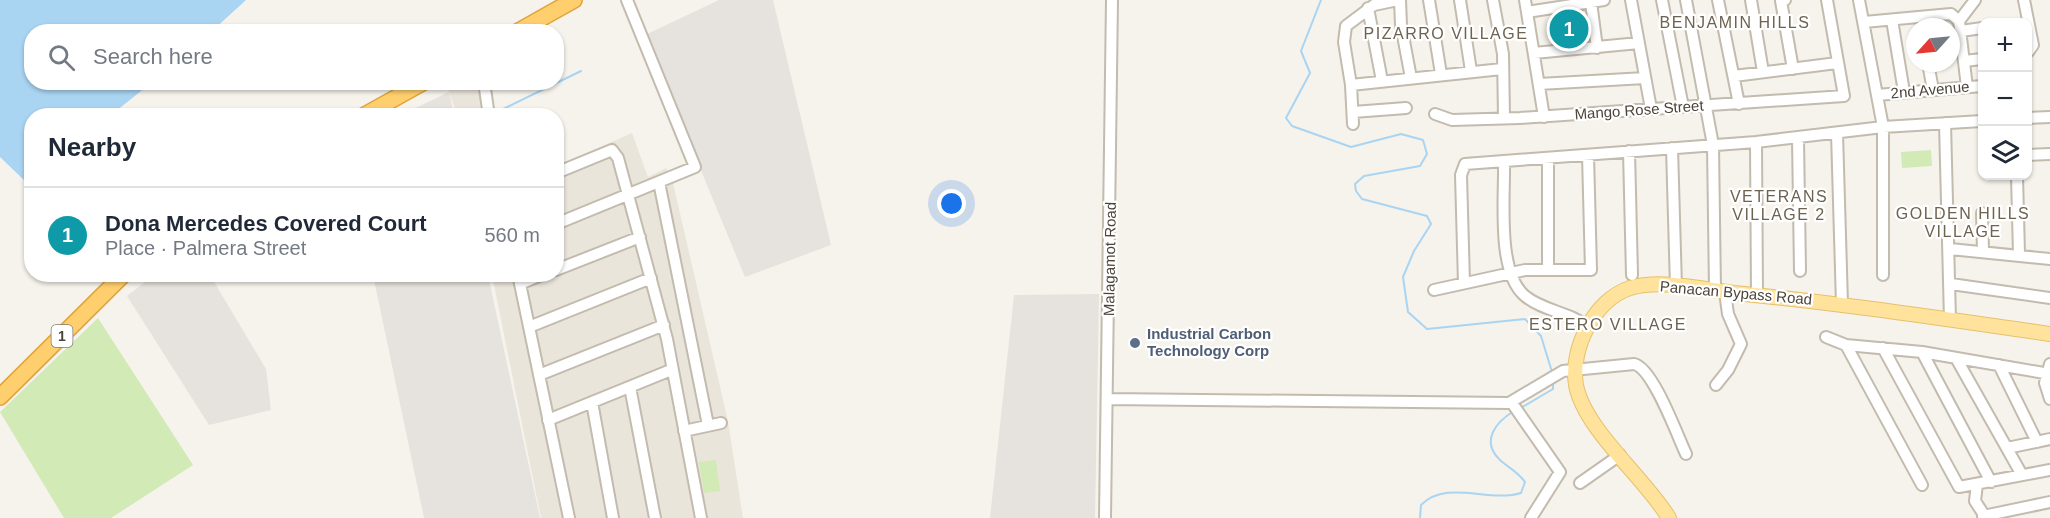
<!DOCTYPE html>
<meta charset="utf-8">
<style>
:root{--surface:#fff;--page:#f6f6f7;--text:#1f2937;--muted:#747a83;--line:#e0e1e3;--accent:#d93025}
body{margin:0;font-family:Helvetica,sans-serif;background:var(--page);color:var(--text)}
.controls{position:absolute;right:18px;top:18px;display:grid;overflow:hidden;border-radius:12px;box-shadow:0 2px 4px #0004}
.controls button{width:54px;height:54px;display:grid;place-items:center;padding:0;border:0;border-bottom:2px solid var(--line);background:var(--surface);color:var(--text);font:30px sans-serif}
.compass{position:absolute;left:1906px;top:18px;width:54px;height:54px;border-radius:50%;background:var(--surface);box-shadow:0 2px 4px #0004;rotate:243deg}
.you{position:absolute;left:952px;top:204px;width:21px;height:21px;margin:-15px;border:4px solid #fff;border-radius:50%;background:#1a73e8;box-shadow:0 0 0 9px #1a73e833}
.badge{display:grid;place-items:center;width:39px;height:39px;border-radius:50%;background:var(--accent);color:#fff;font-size:20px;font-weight:700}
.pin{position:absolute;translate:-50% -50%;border:3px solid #fff;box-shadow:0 2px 6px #0006}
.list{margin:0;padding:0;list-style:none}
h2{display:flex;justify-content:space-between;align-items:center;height:78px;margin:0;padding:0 24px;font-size:26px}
h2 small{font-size:20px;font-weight:400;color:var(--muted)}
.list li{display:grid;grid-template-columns:39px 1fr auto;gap:18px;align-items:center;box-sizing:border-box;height:96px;padding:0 24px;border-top:2px solid var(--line)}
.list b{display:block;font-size:22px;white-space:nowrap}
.list p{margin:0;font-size:20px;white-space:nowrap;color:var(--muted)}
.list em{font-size:20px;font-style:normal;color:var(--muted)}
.icon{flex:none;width:33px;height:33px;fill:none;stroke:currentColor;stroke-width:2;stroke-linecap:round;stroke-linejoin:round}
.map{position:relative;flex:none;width:2050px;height:518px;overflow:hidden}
.search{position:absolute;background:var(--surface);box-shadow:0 2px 4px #0004;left:24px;top:24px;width:540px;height:66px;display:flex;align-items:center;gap:15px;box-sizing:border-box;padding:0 21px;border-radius:24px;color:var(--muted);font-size:22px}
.panel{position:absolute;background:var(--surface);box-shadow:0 2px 4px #0004;left:24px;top:108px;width:540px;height:174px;border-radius:24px}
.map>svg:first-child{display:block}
</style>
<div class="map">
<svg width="2050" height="518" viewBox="0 0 2050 518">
<rect width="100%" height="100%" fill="#f6f3ec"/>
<path fill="#eae5da" d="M446 83H486L491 115H457Z
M632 133 648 177 666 168 673 183 728 421 743 518H541L492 275 556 274 557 166Z"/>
<path fill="#e6e2dd" d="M719 0H773L831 245 745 277 645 35Z
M449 92 454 115H401Z
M154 275H210L266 369 271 410 209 425 127 296Z
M373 275H488L540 518H424Z
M1099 294 1095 518H990L1014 295Z"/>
<path fill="#d2eab5" d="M1931 150 1932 166 1902 168 1901 152Z
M98 318 193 465 111 518H64L0 412Z
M716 460 720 491 704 493 699 462Z"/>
<path fill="#a9d4f2" d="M0 0H246L212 31 32 32V82L151 83 111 115 32 116 31 181 24 180 0 157Z"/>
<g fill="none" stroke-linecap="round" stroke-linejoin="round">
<path stroke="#a9d4f2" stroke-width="2" d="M1321 0 1301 51 1310 73 1286 118 1292 126 1351 147 1401 134 1423 140 1427 154 1420 166 1364 176 1355 184 1356 191 1362 199 1427 216 1431 224 1414 251 1403 277 1408 312 1427 329 1525 319 1541 336 1552 372
M495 113 581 71
M1519 409 1553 389V380
M1420 518 1421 505C1447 479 1488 503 1521 493L1525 482C1518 472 1509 468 1500 460 1480 441 1496 422 1514 411"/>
<defs>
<path id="minor" d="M1400 0 1401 25 1411 78
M1429 0 1441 74
M1460 0 1471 71
M1493 0 1503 54 1504 118
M1525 0 1544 117
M1631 0 1651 109
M1662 0 1683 107
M1686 0 1713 145 1715 291
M1718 0 1739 104
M1751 0 1763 72
M1785 0 1781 1 1793 69
M1859 0 1883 127V275
M2024 0 2033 45 2028 52
M1591 2 1597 48
M1368 8 1382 81
M1527 12 1604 0
M1892 20 1904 92
M1959 21 1967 87
M1959 21 1975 0
M1864 22 1951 14 1959 21
M1961 31 1982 28
M1534 53 1639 43
M1964 61 1982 59
M1928 63 1933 90
M1734 76 1837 63
M484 82 489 116
M1539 84 1645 78
M1351 85 1502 69
M1877 95 1982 86
M1353 112 1406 108
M1435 114 1452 120 1520 118 1844 96 1827 0
M2028 118 2050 117
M1945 123 1950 320
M1353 124 1351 85 1344 42 1346 26 1374 5 1398 0
M1837 133 1842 304
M1798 138 1800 271
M1756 142 1757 295
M1672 148 1676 287
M1629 151 1632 275
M2028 155 2050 154
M1548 158V269
M1504 161C1505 196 1496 272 1525 296 1543 311 1570 312 1588 327
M556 173 612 150 618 158 667 339 701 518
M2017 176 2019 254
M659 182 708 425
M1982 213 1983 250
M556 224 695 167 627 0
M1950 249 2050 259
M556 270 640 237
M518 274 569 518
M1464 283 1461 175 1465 164 1756 142 1883 127 1982 121
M520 284 544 274
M1951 284 2050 298
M1434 290 1525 270H1591L1588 155
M529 327 651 278
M1826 337 1846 345 1922 352 2050 374
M1846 345 1922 485
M1883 348 1959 487 2050 470
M1922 352 1991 482
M1956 358 2022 475
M2050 364 2045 383 2050 399
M1999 365 2037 442
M539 375 664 325
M1716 385 1728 370 1741 344 1728 314 1725 292
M630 387 655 518
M1107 399 1509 403 1563 371 1634 364C1653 368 1677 435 1686 454
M592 402 613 518
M1512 403 1560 472 1531 518
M548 420 671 370
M684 431 721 423
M2007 448 2050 439
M1580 483 1620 455
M1977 484 1975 501 1986 518
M1983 516 2050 502
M1105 518 1112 0"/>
<path id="major" d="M1669 518C1645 478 1584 429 1576 385 1570 349 1594 300 1630 288 1661 279 1702 289 1734 293 1840 303 1945 319 2050 334"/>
<path id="highway" d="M517 32 574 0
M363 116 424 82
M0 397 124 274"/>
</defs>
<use href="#minor" stroke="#c2bbae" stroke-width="14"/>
<use href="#major" stroke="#e6c16a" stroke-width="16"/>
<use href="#highway" stroke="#e0a43c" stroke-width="18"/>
<use href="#minor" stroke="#fff" stroke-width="10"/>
<use href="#major" stroke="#ffe39c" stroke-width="14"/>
<use href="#highway" stroke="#ffcf6e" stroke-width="15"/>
</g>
<circle fill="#5c6f8a" stroke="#fff" stroke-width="2" cx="1135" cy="343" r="6"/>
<g text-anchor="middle" stroke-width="4.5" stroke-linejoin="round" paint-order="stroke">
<rect fill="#fff" stroke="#817c74" stroke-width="1.5" x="51.5" y="325" width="21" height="22" rx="4.5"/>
<g font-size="14" font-weight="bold" fill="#4b4439">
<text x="62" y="341">1</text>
</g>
<g font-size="15" fill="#4b4439" stroke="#fff">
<text transform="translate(1930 90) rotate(-5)" y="5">2nd Avenue</text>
<text transform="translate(1639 110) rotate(-4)" y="5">Mango Rose Street</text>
<text transform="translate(1110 259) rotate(-89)" y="5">Malagamot Road</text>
<text transform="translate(1736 293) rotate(5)" y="5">Panacan Bypass Road</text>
</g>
<g font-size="15" font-weight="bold" fill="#4e5e75" stroke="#fff" text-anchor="start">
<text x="1147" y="339">Industrial Carbon<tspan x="1147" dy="17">Technology Corp</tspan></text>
</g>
<g font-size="16" letter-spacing="1.5" fill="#6e6250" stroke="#fff">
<text x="1735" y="28">BENJAMIN HILLS</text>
<text x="1446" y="39">PIZARRO VILLAGE</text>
<text x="1779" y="202">VETERANS<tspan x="1779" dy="18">VILLAGE 2</tspan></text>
<text x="1963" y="219">GOLDEN HILLS<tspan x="1963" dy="18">VILLAGE</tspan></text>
<text x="1608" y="330">ESTERO VILLAGE</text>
</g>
</g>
</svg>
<div class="controls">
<button>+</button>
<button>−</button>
<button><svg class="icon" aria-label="layers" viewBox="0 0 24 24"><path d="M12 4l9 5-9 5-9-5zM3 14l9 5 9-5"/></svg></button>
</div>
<svg class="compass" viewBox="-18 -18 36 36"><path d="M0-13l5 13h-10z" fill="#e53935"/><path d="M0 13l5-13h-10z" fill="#747a83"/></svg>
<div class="you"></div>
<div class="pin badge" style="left:1569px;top:29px;background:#0f9aa8">1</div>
<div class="search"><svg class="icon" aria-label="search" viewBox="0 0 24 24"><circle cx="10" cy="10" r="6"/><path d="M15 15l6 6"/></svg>Search here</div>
<section class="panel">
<h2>Nearby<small></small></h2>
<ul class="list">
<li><span class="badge" style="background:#0f9aa8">1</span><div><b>Dona Mercedes Covered Court</b><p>Place · Palmera Street</p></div><em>560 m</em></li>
</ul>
</section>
</div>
